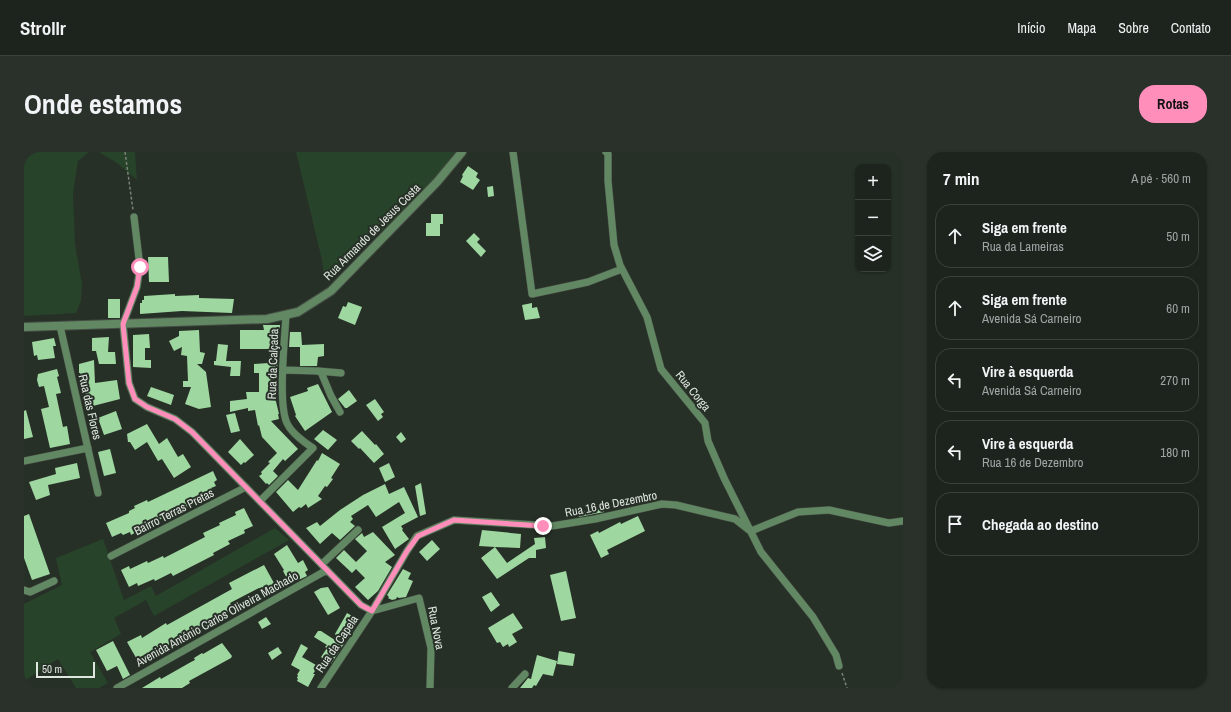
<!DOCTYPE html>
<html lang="pt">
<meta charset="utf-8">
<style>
:root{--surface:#1d241d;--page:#2a302a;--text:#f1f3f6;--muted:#a0a4a4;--line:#3b413b;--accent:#ff8ebb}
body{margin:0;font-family:"Archivo Narrow",sans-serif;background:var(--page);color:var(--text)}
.controls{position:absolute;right:12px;top:12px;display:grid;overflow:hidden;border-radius:8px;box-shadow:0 1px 3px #0004}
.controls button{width:36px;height:36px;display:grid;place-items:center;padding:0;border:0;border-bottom:1px solid var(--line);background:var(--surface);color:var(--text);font:20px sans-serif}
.scale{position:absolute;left:12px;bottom:10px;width:59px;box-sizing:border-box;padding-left:4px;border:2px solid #dfe5df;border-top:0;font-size:11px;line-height:14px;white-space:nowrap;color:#dfe5df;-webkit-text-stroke:3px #273027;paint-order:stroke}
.stop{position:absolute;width:12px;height:12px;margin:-9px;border:3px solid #ff8ebb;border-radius:50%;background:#fff}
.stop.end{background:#ff8ebb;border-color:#fff;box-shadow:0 1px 4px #0008}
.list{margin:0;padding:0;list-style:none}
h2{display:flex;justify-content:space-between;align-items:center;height:52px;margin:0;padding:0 16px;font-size:17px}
h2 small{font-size:13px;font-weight:400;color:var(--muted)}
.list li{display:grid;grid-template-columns:26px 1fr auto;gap:12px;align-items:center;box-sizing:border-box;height:64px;margin:0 8px 8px;padding:0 8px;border:1px solid var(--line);border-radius:16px}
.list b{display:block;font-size:15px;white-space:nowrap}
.list p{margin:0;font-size:13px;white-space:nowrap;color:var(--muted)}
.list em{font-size:13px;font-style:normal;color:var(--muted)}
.icon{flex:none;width:22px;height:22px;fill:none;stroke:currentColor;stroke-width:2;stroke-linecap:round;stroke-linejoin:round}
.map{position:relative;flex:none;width:879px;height:536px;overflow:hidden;border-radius:16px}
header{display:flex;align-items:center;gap:24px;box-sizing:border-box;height:56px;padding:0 20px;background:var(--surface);border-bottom:1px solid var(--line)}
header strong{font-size:19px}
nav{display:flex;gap:22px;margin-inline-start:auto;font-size:14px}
.intro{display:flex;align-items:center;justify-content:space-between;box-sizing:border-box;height:96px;padding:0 24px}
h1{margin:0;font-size:28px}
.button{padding:10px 18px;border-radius:16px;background:var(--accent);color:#111;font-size:14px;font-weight:700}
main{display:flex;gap:24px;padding:0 24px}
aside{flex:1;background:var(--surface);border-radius:16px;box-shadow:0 1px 3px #0004}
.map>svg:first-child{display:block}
</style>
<header>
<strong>Strollr</strong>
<nav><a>Início</a><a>Mapa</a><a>Sobre</a><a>Contato</a></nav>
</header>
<div class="intro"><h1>Onde estamos</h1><a class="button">Rotas</a></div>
<main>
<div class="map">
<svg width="879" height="536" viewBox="0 0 879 536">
<rect width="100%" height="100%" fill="#273027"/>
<path fill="#274329" d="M0 0H65L54 9 49 41 51 92 58 132 57 149 52 161 0 164Z
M75 0H111L113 28 93 11Z
M272 0H431L393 51 300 125 298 108Z
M251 376 265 388 130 464 122 448 90 466 97 482 66 500 84 531 75 536H52L34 507 0 529V452L38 433 32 406 79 387 100 448 127 434 132 444Z"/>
<path fill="#9fd7a1" d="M444 14 454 21 452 25 456 28 449 38 436 30 439 24 438 23Z
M469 34 470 44 464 45 463 35Z
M407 62H419V72H416V84H402V71H407Z
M450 81 456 87 453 90 462 99 457 105 442 89Z
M124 105H144L145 130H125Z
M151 142V144L175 143V146L210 147 208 161 158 159 116 162V151H118V148H120V144Z
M84 147H96V166H84Z
M324 150 338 155 331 173 314 166 319 154 322 155Z
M508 151V156L513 155 516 166 501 168 498 153Z
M239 173H256L253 221H251L252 237H249L255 262H254L255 267 247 269 274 297 261 309 259 307 249 319 254 324 245 333 243 331 242 332 235 324 238 322 237 320 246 311 244 310 253 301 238 285 235 273 234 274 231 258 224 259V256L206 260V249L223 247 222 240H235V221H230V212L245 211V197H216V178H240Z
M175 178 176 200 181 201 178 212H173L182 220 187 255 175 257 161 252 167 235H159V229H164L163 204 157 203 158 195 150 199 145 189 155 184V179Z
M266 180H277L278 193 300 192V204L294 205 293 214H276V195H265Z
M125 182 126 196H121V208H127V216L109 215V183Z
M85 185 84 200H91L92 212H75L72 199H68V186Z
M30 186 32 194H29L31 206 14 208 13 203 10 204 8 190Z
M194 192 204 193 202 209H217L216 224H206L207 215 190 213V209H192Z
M70 208 71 231 93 228 96 247 65 255 56 221H55V212Z
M33 217 35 224 33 225 37 241 32 242 39 275 43 274 46 292 26 296 17 257 25 255 20 234 15 235 13 228 14 222Z
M294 232 308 260 281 279 271 264 272 263 266 245 284 239 283 236Z
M127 235 150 243 147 253 123 244Z
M325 238 333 249 323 256H321L314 247Z
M351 247 360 260 357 262 359 265 354 269 342 253Z
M2 258 9 285 0 287V259Z
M92 259 98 277 80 283 74 266Z
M211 261 216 279 207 281 202 263Z
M123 272 135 292 143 286 154 305 159 302 167 315 150 326 138 307 134 309 123 290 111 298 106 290H104L103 282Z
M299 278 313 288 304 298 290 287Z
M338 279 351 293 352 292 360 302 350 311 336 296 335 297 327 289Z
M377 280 382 287 377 291 372 285Z
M216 287 230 303 221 311 220 310 217 313 204 300Z
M86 297 92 321 80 324 74 300Z
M298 301 316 312 307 326 309 327 303 335 301 334 294 344 298 347 284 356 282 352 277 356 275 355 269 360 252 340 264 328 274 338 293 308 294 309Z
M53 311 56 326 24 333 26 343 12 348 5 330 32 322 31 316Z
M365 311 371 325 361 330 355 316Z
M189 319 193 328 190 330 192 334 187 336 189 339 183 342 184 345 113 378 114 379 107 383 106 380 99 383 97 381 88 385 82 371 105 361V359L111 356 110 354 123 348 124 350Z
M397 331 402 362 396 364 391 334Z
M361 332 365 342 380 335 394 365 377 374 379 377 378 378 385 387 371 397 358 375 381 361 375 350 352 365 344 353 327 364 329 367 326 370 331 374 316 388 308 381 296 392 282 376 293 370 296 374 316 358 339 343Z
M579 354 580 360 555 365 554 361Z
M220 356 229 374 220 378 221 381 204 389 206 392 189 401 190 403 149 424 147 421 131 429 130 427 114 434 113 431 105 435 97 418 105 414 106 417 123 409 124 411 139 404 140 406 181 385 179 381 196 373 195 371 212 363 211 360Z
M5 362 26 422 8 428 0 406V364Z
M614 364 621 379 583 398 585 402 577 406 566 383 574 379 575 381 596 370 597 372Z
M458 378 497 382 496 396 471 395 483 411 511 392 510 386 521 385 522 396 512 398V406H505L473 427 457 406 471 395 455 394Z
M349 380 371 403 361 410 368 415 354 439 344 448 331 435 341 426 332 417 328 421 312 406 320 398 332 410 343 399 331 387 338 381 340 385Z
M408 388 416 397 403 409 395 400Z
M263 393 274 411 279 408 284 418 281 420 283 424 266 432 259 419 260 418 250 402Z
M240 413 250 431 248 433 249 434 239 440 235 436 206 451 209 457 190 468 191 469 176 478 174 476 141 495 140 493 126 501 128 504 115 511 103 490 117 483 118 486 142 471 143 473 208 437 205 431Z
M379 417 387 421 384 427 389 429 382 445 375 446 373 445 372 447 368 448 364 446 365 445 363 443Z
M542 419 552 466 537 469 526 423Z
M304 435 316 456 304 463 290 440 297 436Z
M467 440 476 453 467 460 458 445Z
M323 461 335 468 307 512 297 505 303 496 301 495 303 493 290 485 294 479H297L317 492 311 482Z
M489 461 499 476 488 482 493 490 485 495 484 492 479 495 476 490 473 491 464 476Z
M242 465 247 472 238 477 234 470Z
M89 489 106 523 99 527 93 514 83 519 72 498Z
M198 491 208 504 207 506 165 529 166 531 158 536H118L136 525 137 527 167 510 171 508 170 506 178 501 179 502Z
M277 492 284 496 278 505 292 513 290 518 291 519 289 522H291L284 535 273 529 274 527 273 526 274 523H273L276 518 267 513Z
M254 495 258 501 248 508 244 501Z
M535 499 551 502 549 514 533 512Z
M513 503 533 509 529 524 519 522 512 534 510 533 508 536H496L504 526 507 527Z"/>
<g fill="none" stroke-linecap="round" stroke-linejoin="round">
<defs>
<path id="minor" d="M489 0 508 142 564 130 598 117
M582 0 584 2V29L590 93 596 113 623 165 637 217 681 271 684 289 700 326 737 400 789 465 812 503 815 514
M110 65 116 115 113 135 99 172 105 231 111 247 123 255 151 267 168 280 337 453 348 459
M36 174 74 341
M259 218 293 219 297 220 307 244 316 260
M294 219 317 221
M0 309 64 296
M236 349 289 296C281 291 268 281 264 273 253 255 261 186 262 163
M727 379 774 360 805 358 865 371 879 369
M87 404 222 335
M298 412 334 378
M0 438 6 440 30 429
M348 459 395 446 407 496 406 536
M93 536 303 418
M297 536 348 459 383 399 393 384 430 368 528 374 571 367 638 352 652 353 711 367 725 378
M488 536 501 522"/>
<path id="tertiary" d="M0 175 243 167 274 160 307 139 413 30 438 0"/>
</defs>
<use href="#minor" stroke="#444d44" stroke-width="8"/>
<use href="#tertiary" stroke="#444d44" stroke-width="10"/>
<path stroke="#7a817a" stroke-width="1.5" stroke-dasharray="3 2" stroke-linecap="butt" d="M101 0 109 58
M818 521 823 536"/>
<use href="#minor" stroke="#628863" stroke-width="7"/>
<use href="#tertiary" stroke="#628863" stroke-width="8"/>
</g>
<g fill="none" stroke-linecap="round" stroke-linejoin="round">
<path stroke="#ff8ebb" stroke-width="5" d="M116 115 113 135 99 172 105 231 111 247 123 255 151 267 168 280 337 453 348 459 383 399 394 384 430 368 519 374"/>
</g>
<g text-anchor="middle" stroke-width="4" stroke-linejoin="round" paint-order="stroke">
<g font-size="12" fill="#dfe5df" stroke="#273027">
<text transform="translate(348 80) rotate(-45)" y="4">Rua Armando de Jesus Costa</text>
<text transform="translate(249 212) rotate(-88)" y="4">Rua da Calçada</text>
<text transform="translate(669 239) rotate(51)" y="4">Rua Corga</text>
<text transform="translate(66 255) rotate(77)" y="4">Rua das Flores</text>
<text transform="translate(587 352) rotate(-11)" y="4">Rua 16 de Dezembro</text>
<text transform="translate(150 360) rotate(-27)" y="4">Bairro Terras Pretas</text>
<text transform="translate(193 467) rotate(-29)" y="4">Avenida António Carlos Oliveira Machado</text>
<text transform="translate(412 476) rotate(79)" y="4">Rua Nova</text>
<text transform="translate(313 492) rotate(-56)" y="4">Rua da Capela</text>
</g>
</g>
</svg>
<div class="controls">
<button>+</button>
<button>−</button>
<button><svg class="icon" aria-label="layers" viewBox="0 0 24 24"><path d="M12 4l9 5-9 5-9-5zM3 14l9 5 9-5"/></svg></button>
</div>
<div class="scale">50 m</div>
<div class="stop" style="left:116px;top:115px"></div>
<div class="stop end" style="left:519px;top:374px"></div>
</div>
<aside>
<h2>7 min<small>A pé · 560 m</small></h2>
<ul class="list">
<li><svg class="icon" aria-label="ahead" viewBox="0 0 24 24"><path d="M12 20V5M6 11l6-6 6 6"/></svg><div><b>Siga em frente</b><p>Rua da Lameiras</p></div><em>50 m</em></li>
<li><svg class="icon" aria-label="ahead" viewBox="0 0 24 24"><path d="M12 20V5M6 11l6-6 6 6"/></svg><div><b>Siga em frente</b><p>Avenida Sá Carneiro</p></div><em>60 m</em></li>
<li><svg class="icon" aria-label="left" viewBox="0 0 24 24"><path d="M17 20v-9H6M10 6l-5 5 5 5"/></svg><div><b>Vire à esquerda</b><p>Avenida Sá Carneiro</p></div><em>270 m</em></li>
<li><svg class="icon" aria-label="left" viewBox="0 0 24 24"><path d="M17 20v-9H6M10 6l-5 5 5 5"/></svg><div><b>Vire à esquerda</b><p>Rua 16 de Dezembro</p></div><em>180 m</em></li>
<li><svg class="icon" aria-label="arrive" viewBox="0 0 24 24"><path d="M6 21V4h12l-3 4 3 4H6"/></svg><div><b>Chegada ao destino</b></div></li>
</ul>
</aside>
</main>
